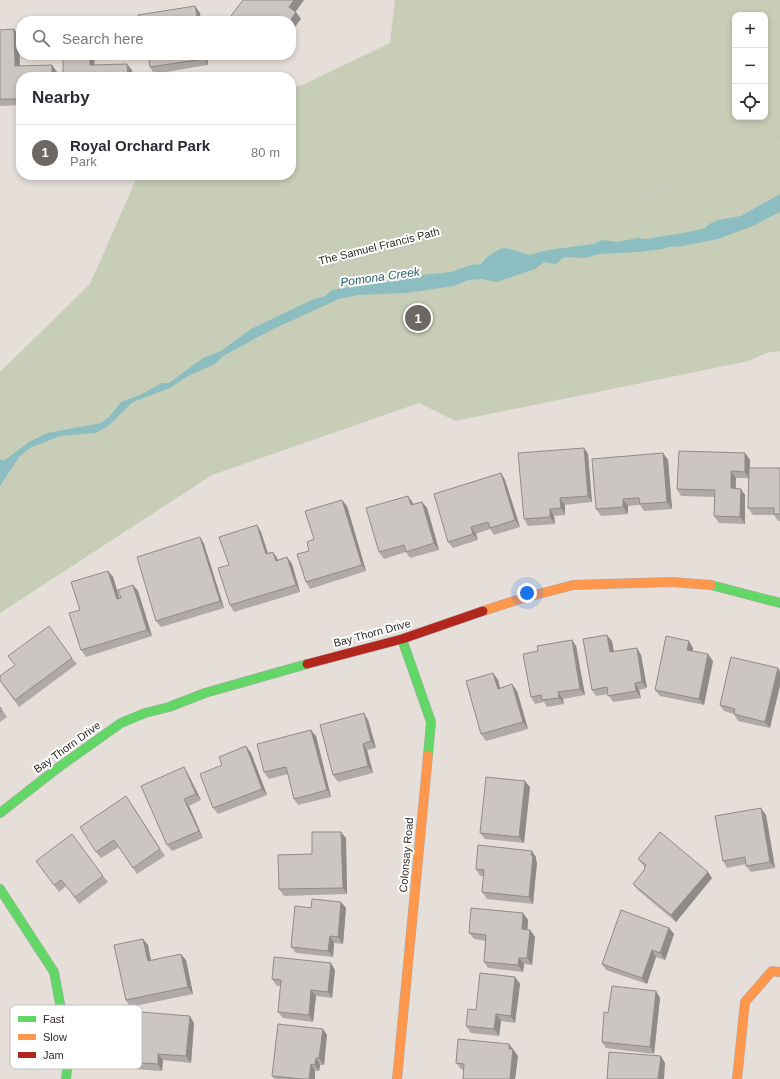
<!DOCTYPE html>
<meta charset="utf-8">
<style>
:root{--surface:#fff;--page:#f7f7f7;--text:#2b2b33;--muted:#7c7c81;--line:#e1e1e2;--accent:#6e6865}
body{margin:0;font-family:Arial,sans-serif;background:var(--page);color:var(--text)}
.controls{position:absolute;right:12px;top:12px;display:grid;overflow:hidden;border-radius:8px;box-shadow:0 2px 6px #0003}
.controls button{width:36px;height:36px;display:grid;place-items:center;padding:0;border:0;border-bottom:1px solid var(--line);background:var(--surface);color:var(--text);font:20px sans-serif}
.you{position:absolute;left:527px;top:593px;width:14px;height:14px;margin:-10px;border:3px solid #fff;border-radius:50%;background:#1a73e8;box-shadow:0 0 0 6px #1a73e833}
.badge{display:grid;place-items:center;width:26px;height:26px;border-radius:50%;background:var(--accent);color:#fff;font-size:13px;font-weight:700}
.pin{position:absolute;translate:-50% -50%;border:2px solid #fff;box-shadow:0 1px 4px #0006}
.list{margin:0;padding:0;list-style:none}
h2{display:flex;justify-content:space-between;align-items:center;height:52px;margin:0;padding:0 16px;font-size:17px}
h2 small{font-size:13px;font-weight:400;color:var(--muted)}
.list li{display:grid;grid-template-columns:26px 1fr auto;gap:12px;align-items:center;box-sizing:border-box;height:56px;padding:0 16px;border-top:1px solid var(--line)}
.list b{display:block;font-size:15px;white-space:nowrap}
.list p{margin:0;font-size:13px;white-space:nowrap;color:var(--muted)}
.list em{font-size:13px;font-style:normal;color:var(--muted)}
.icon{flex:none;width:22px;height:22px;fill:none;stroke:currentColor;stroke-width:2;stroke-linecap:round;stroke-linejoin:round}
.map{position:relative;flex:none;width:780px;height:1079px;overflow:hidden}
.search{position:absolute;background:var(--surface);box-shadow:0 2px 6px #0003;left:16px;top:16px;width:280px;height:44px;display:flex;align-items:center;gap:10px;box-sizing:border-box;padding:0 14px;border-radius:16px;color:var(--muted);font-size:15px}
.panel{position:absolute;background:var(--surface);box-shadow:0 2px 6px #0003;left:16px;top:72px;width:280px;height:108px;border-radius:16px}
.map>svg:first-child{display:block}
</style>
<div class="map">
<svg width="780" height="1079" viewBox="0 0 780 1079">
<rect width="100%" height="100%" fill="#e6ded9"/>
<path fill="#c8cdb7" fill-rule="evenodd" d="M395 0H780V351L766 353 749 361 455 421 419 403 212 475 0 613V372L90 284 138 175H291V88L300 86 390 43ZM735 15H765V117H735Z"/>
<path fill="#8cbdc0" d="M780 194V212L755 225 718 239 683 246 668 247 663 249 639 252 599 254 585 258 564 257 556 264 544 262 535 269 497 282 481 279 468 280 454 286 406 293 358 295 339 299 271 330 223 356 215 364 188 376 170 388 133 402 108 426 96 433 60 436 30 448 19 457 0 486V460H5L29 442 47 433 101 423 109 417 121 402 140 395 162 383H169L203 358 221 351 251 329 314 299 325 296 332 290 377 282H393L422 275 451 272 474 264 480 265 487 257 500 249 506 248 530 255 548 250 594 244 602 240 618 242 637 238 647 239 689 232 705 228 709 224 718 220 741 216Z"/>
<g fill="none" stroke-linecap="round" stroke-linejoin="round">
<defs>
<path id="fast" d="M711 585 780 603
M402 639 431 722 428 755
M0 813 59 767 121 723 145 713 169 707 205 693 307 664
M0 889 54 972 69 1051 66 1079"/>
<path id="slow" d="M483 611 520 599 573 585 671 582 711 585
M397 1079 428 755
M737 1079 745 1002 772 971 780 972"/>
<path id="jam" d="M307 664 402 639 483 611"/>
</defs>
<use href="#fast" stroke="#afa9a6" stroke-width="10"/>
<use href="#slow" stroke="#afa9a6" stroke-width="10"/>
<use href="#jam" stroke="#afa9a6" stroke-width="10"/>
<path stroke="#c3c0be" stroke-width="2.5" stroke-dasharray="1 3" stroke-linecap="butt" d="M0 423 69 400 140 352 296 274 542 214 702 183 780 136"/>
<use href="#fast" stroke="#63d668" stroke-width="9"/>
<use href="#slow" stroke="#ff974d" stroke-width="9"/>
<use href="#jam" stroke="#b3261e" stroke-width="9"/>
</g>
<path fill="#afaaa8" d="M243 0H304L295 12 301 19 291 21H234L231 16Z
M14 29 19 36 20 66 52 65 57 72 21 77V105L0 106V30Z
M148 55H207L208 65 154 74 150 67Z
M584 448 588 454 592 502 565 505V515L554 516 555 524 528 526 524 519Z
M663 453 668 460 672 509 644 511 640 505 628 506V514L601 516 596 509Z
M745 453 750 460V468H780V521H778L774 515H753L748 508 749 478H736V488L745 495V524L719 523 714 516V497L681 496 677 489Z
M501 473 505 480 520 527 494 535 490 529 476 534 478 540 453 548 448 542Z
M422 502 427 508 439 550 410 558 406 552 384 559 379 552 413 503V504Z
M347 506 366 571 310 589 306 582 309 551 314 539Z
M257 525 261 532 268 553 273 552 278 560 287 557 292 564 300 592 234 612 230 605 229 565Z
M200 537 204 544 224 608 161 627 156 621Z
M108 571 113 577 119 598H121L133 585 138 591 152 636 86 657 81 650 80 610Z
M572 640 576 646 585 695 563 699 564 704 547 707 544 702 535 704 531 697 538 651Z
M612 641 614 652 637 648 641 655 647 688 639 690 641 698 613 702 608 694 596 696 592 690Z
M693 648V651L713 661 704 705 660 696 655 690Z
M8 656 72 658 77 664 19 707 0 681 15 665Z
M731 657 770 728 738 721 734 714 724 711 720 705Z
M493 673 498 680 500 688 517 691 528 729 486 741 481 734Z
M0 707 7 717 0 722Z
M368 720 376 748 367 750 373 773 338 782 333 775Z
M316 736 331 797 298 805 294 799 288 774 269 779 264 772Z
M246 746 251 753 267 795 218 814 213 808 222 765Z
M184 767 188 774 201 800 189 806 203 838 172 851 167 845Z
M530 787 524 843 485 839 480 833Z
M131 803 165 856 137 874 119 847 101 858 96 852Z
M766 815 775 868 751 872 746 866V864L727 868 723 861Z
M346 838 347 894 284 896 279 889 312 854Z
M536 857V860L537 862 533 904 487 899 482 892 484 876H480L476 869Z
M638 859 712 878 676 922 638 890 633 884 645 870 644 868 645 867 643 865Z
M36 861 103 876 108 882 79 904 66 886 59 892Z
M341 902 346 908 343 944 334 943 333 957 296 953 291 947 311 908Z
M523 913 528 920 527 930H530L535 937 532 965 524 964 523 972 488 968 484 962 486 941 474 939 469 933Z
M669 928 674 934 665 960 656 957 647 984 606 970 602 964Z
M143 939 148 945 151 960H186L193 994 130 1007 126 1000Z
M335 970 332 998 316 996 313 1022 283 1018 278 1012 281 986H277L272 979Z
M515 977 520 984 515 1023 501 1021 499 1036 471 1033 466 1026 476 1010Z
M656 991 660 998 654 1054 606 1048 602 1042 608 1013Z
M194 1023 191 1063 163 1060 162 1071 133 1069 128 1062 139 1027Z
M323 1029 327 1035 324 1065H320L319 1071H315V1079H274L272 1076Z
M509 1044 518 1056 515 1079H463L464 1070 461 1069 456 1063Z"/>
<path fill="#8f8b88" d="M294 0H304L294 14 289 7Z
M195 6 200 13 201 21H198Z
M296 12 301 19 291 32V21H290Z
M14 29 19 36 20 72 15 66Z
M90 55H94L95 71 90 65Z
M203 55H207L208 65 204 59Z
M127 64 132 70V77H128Z
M52 65 57 72V77H52Z
M584 448 588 454 592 502 588 496Z
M663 453 668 460 672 509 667 502Z
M745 453 750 460 749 478 745 472Z
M731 471 736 478 735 495 731 488Z
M501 473 505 480 520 527 515 520Z
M741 489 745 495V524L740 517Z
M408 496 413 503 415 512 411 505Z
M560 498 565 505V515L561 508Z
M623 499 628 506V514L623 507Z
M342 500 347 506 366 571 362 565Z
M422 502 427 508 439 550 434 543Z
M550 509 554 516 555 524 550 517Z
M257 525 261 532 270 561 266 554Z
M471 527 476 534 478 540 473 534Z
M200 537 204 544 224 608 220 601Z
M273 552 277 558 280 568 276 561Z
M287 557 292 564 300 592 296 585Z
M108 571 113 577 122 606 117 599Z
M133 585 138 591 152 636 147 630Z
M607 635 612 641 615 659 610 652Z
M572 640 576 646 585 695 580 689Z
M689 641 693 648 692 657 687 650Z
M637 648 641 655 647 688 642 682Z
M708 654 713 661 704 705 699 699Z
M778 668 780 671V686L770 728 765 722Z
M493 673 498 680 502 695 498 689Z
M635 683 639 690 641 698 636 691Z
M512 684 517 691 528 729 523 722Z
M558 692 563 699 564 704 559 698Z
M364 713 368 720 376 748 371 741Z
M311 730 316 736 331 797 327 790Z
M363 744 367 750 373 773 368 766Z
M246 746 251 753 267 795 262 789Z
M184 767 188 774 201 800 196 794Z
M525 781 530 787 524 843 519 837Z
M184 799 189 806 203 838 199 831Z
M761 808 766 815 775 868 770 862Z
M341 832 346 838 347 894 343 888Z
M532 851 536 857V860L537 862 533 904 529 897Z
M708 872 712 878 676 922 671 915Z
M341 902 346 908 343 944 338 937Z
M523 913 528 920 527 936 522 929Z
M669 928 674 934 665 960 660 953Z
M530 930 535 937 532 965 527 958Z
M330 936 334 943 333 957 328 951Z
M143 939 148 945 152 967 148 961Z
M652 950 656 957 647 984 642 978Z
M181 954 186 960 193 994 188 987Z
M519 958 524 964 523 972 518 965Z
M331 963 335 970 332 998 328 992Z
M515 977 520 984 515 1023 511 1016Z
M311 990 316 996 313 1022 309 1015Z
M656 991 660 998 654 1054 650 1047Z
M496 1014 501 1021 499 1036 494 1029Z
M190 1016 194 1023 191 1063 186 1056Z
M323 1029 327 1035 324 1065 319 1058Z
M509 1044 518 1056 515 1079H510Z
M158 1054 163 1060 162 1071 158 1064Z
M661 1056 665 1063 664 1079H658Z
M316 1058 320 1065 319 1071 315 1065Z
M311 1064 315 1071V1079H309Z"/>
<path fill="#ccc6c3" stroke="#8f8b88" d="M243 0H294L289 7 296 12 290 21H237L231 16Z
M195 6 198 21H139L138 15Z
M14 29 15 66 52 65V77H21V99H0V30Z
M63 55H90V65L127 64 128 77H63Z
M148 55H203L204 59 150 67Z
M584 448 588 496 560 498 561 508 550 509V517L524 519 518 453Z
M679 451 745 453V472L731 471V488L741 489 740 517 714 516 715 490 677 489Z
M663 453 667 502 640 504 639 498 623 499V507L596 509 592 459Z
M749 468H780V514H774V508H748Z
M501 473 515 520 490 528 488 522 471 527 473 534 448 542 434 494Z
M408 496 411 505 422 502 434 543 406 552 404 545 379 552 366 508Z
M342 500 362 565 306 582 297 554 309 551 307 542 314 539 305 511Z
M257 525 266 554 273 552 276 561 287 557 296 585 230 605 218 568 229 565 219 537Z
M200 537 220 601 156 621 137 557Z
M108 571 117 599 121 598 118 590 133 585 147 630 81 650 69 613 80 610 71 582Z
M49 626 72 658 15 700 0 680V676L15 665 8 656Z
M607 635 610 652 637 648 642 682 635 683 636 691 608 696 607 687 592 690 583 639Z
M666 636 689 641 687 650 708 654 699 699 655 690Z
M572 640 580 689 558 692 559 698 542 700 541 695 531 697 523 654 538 651 537 646Z
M731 657 778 668 765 722 734 714 735 709 720 705Z
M493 673 498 689 512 684 523 722 481 734 466 681Z
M0 707 2 710 0 712Z
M364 713 371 741 363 744 368 766 333 775 320 725Z
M311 730 327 790 294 799 286 767 264 772 257 744Z
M246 746 262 789 213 808 200 774 222 765 219 757Z
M184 767 196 794 184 799 199 831 167 845 141 786Z
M486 777 525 781 519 837 480 833Z
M126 796 160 849 133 868 114 840 96 852 80 827Z
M761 808 770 862 746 866 745 857 723 861 715 816Z
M312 832H341L343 888 279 889 278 855 312 854Z
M660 832 708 872 671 915 633 884 645 869 644 868 646 865 638 859Z
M72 834 103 876 75 897 61 880 54 885 36 861Z
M478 845 532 851 531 855 533 856 529 897 482 892 484 870 476 869Z
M312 899 341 902 338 937 330 936 328 951 291 947 295 906 311 908Z
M471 908 523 913 522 929 530 930 527 958H519L518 965 484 962 486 935 469 933Z
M621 910 669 928 660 953 652 950 642 978 602 964Z
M143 939 148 961 181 954 188 987 126 1000 114 945Z
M274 957 331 963 328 992 311 990 309 1015 278 1012 281 980 272 979Z
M480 973 515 977 511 1016 496 1014 494 1029 466 1026 468 1009 476 1010Z
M612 986 656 991 650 1047 602 1042 604 1012 608 1013Z
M140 1012 190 1016 186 1056 158 1054V1064L128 1062 131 1026 139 1027Z
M278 1024 323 1029 319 1058H316L315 1065 311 1064 309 1079H303L272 1076Z
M458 1039 509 1044V1049H513L510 1079H463L464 1064 456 1063Z
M609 1052 661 1056 658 1079H607Z"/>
<g text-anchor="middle" stroke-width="4" stroke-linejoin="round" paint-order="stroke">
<g font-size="11" fill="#2e2926" stroke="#fff">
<text transform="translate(379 246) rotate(-14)" y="4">The Samuel Francis Path</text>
<text transform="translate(372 633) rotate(-15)" y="4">Bay Thorn Drive</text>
<text transform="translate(67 747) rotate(-36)" y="4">Bay Thorn Drive</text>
<text transform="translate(406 855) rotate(-85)" y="4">Colonsay Road</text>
</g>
<g font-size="12" font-style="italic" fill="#205e64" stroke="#fff">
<text transform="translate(380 277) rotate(-8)" y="4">Pomona Creek</text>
</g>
</g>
<rect x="10" y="1005" width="132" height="64" rx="6" fill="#fff" stroke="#c0bfbe" stroke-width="1"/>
<rect x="18" y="1016" width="18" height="6" fill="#63d668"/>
<rect x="18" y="1034" width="18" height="6" fill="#ff974d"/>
<rect x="18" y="1052" width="18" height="6" fill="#b3261e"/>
<g font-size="11" fill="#2e2926">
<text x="43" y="1023">Fast</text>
<text x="43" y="1041">Slow</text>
<text x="43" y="1059">Jam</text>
</g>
</svg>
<div class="controls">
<button>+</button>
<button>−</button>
<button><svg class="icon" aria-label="locate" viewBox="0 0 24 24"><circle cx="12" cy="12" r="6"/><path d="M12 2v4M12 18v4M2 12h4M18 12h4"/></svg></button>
</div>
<div class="you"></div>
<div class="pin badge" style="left:418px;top:318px">1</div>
<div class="search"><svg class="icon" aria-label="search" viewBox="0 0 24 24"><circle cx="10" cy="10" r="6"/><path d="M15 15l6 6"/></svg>Search here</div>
<section class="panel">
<h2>Nearby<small></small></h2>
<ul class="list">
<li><span class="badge">1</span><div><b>Royal Orchard Park</b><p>Park</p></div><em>80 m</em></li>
</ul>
</section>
</div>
